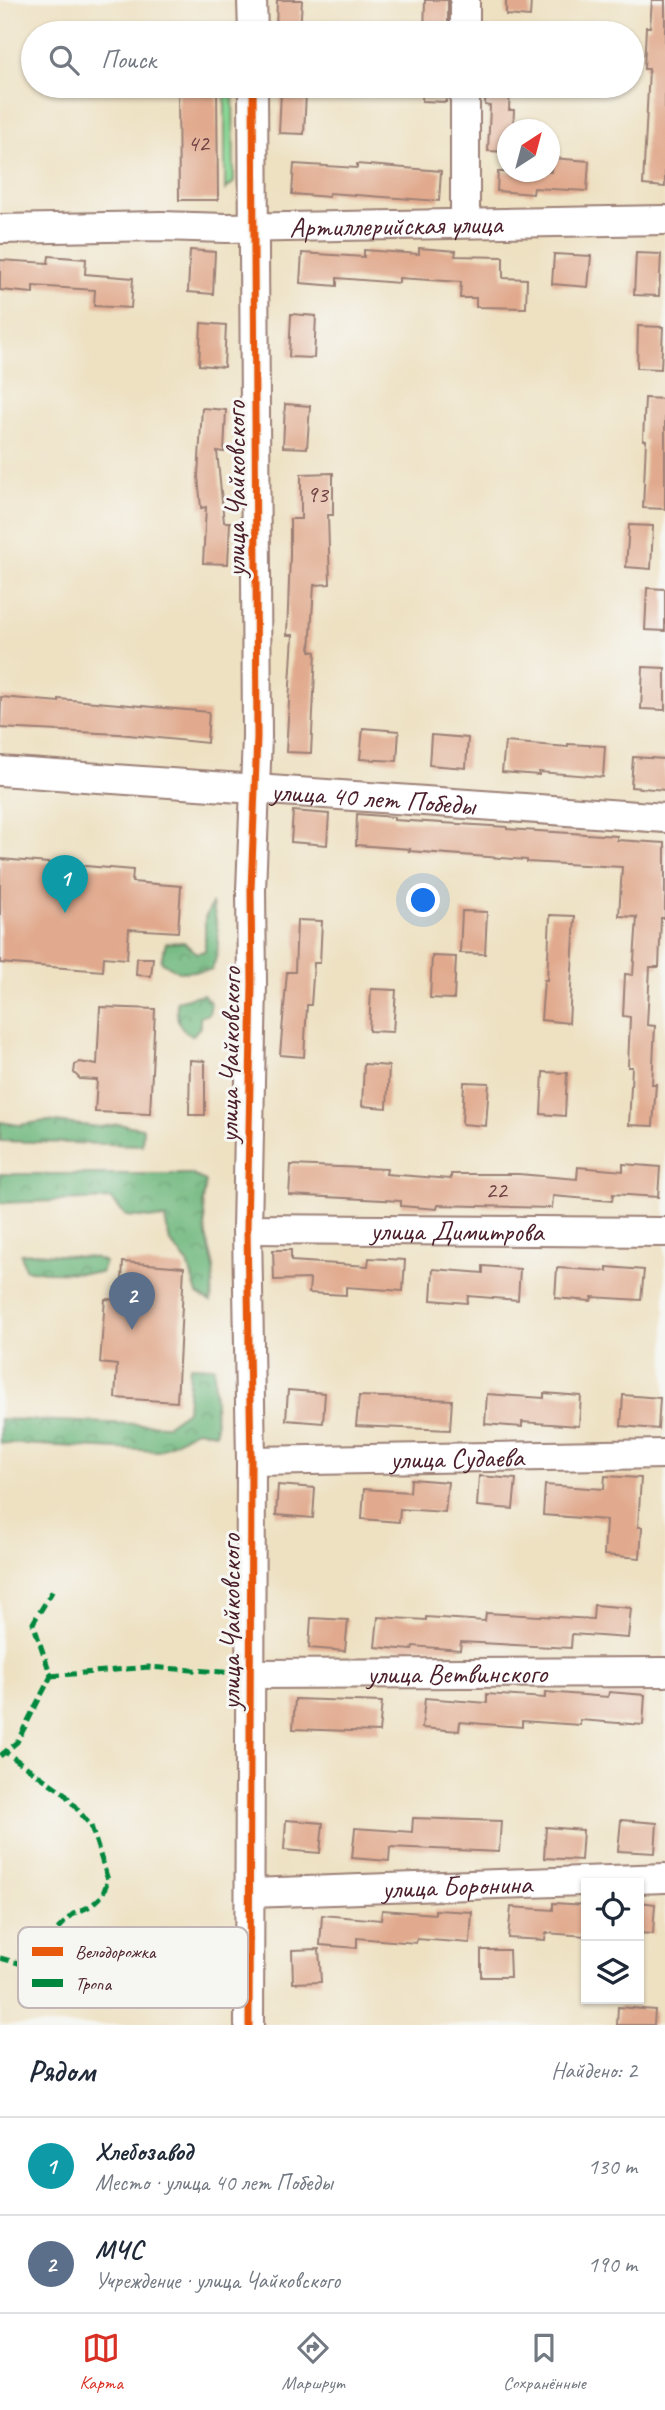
<!DOCTYPE html>
<html lang="ru">
<meta charset="utf-8">
<style>
:root{--surface:#fff;--page:#f2f2f3;--text:#1f2937;--muted:#747a83;--line:#e0e1e3;--accent:#d93025}
body{margin:0;font-family:Caveat,sans-serif;background:var(--page);color:var(--text)}
.controls{position:absolute;right:21px;bottom:21px;display:grid;overflow:hidden;border-radius:0px;box-shadow:0 2px 5px #0004}
.controls button{width:63px;height:63px;display:grid;place-items:center;padding:0;border:0;border-bottom:2px solid var(--line);background:var(--surface);color:var(--text);font:35px sans-serif}
.compass{position:absolute;left:497px;top:119px;width:63px;height:63px;border-radius:50%;background:var(--surface);box-shadow:0 2px 5px #0004;rotate:36deg}
.you{position:absolute;left:424px;top:901px;width:24px;height:24px;margin:-18px;border:5px solid #fff;border-radius:50%;background:#1a73e8;box-shadow:0 0 0 10px #1a73e833}
.badge{display:grid;place-items:center;width:46px;height:46px;border-radius:50%;background:var(--accent);color:#fff;font-size:23px;font-weight:700}
.pin{position:absolute;translate:-50% -58px;filter:drop-shadow(0 2px 4px #0008)}
.pin::after{content:'';position:absolute;top:37px;width:24px;height:21px;background:inherit;clip-path:polygon(0 0,100% 0,50% 100%)}
.list{margin:0;padding:0;list-style:none}
h2{display:flex;justify-content:space-between;align-items:center;height:91px;margin:0;padding:0 28px;font-size:30px}
h2 small{font-size:23px;font-weight:400;color:var(--muted)}
.list li{display:grid;grid-template-columns:46px 1fr auto;gap:21px;align-items:center;box-sizing:border-box;height:98px;padding:0 28px;border-top:2px solid var(--line)}
.list b{display:block;font-size:26px;white-space:nowrap}
.list p{margin:0;font-size:23px;white-space:nowrap;color:var(--muted)}
.list em{font-size:23px;font-style:normal;color:var(--muted)}
.icon{flex:none;width:38px;height:38px;fill:none;stroke:currentColor;stroke-width:2;stroke-linecap:round;stroke-linejoin:round}
.map{position:relative;flex:none;width:665px;height:2025px;overflow:hidden}
.search{position:absolute;background:var(--surface);box-shadow:0 2px 5px #0004;left:21px;right:21px;top:21px;height:77px;display:flex;align-items:center;gap:18px;box-sizing:border-box;padding:0 24px;border-radius:38px;color:var(--muted);font-size:26px}
.sheet{height:287px;background:var(--surface)}
nav{display:flex;justify-content:space-around;align-items:center;box-sizing:border-box;height:98px;border-top:2px solid var(--line);background:var(--surface);font-size:19px;color:var(--muted)}
nav a{display:grid;justify-items:center;gap:4px}
nav .on{color:var(--accent)}
.map>svg:first-child{display:block}
</style>
<div class="map">
<svg width="665" height="2025" viewBox="0 0 665 2025">
<defs>
<pattern id="forest-crowns" width="20" height="18" patternUnits="userSpaceOnUse" patternTransform="scale(1.75)"><rect width="20" height="18" fill="#6fb87e"/><path d="M2 6a3 3 0 1 1 6 0M12 15a3 3 0 1 1 6 0" fill="none" stroke="#5d9567"/></pattern>
</defs>
<rect width="100%" height="100%" fill="#f6f6f2"/>
<filter id="ink" filterUnits="userSpaceOnUse"><feTurbulence type="fractalNoise" baseFrequency=".0143" numOctaves="2"/><feDisplacementMap in="SourceGraphic" scale="14" xChannelSelector="R" yChannelSelector="G"/><feConvolveMatrix kernelMatrix="1 2 1 2 8 2 1 2 1" color-interpolation-filters="sRGB"/></filter>
<filter id="wash" filterUnits="userSpaceOnUse"><feTurbulence type="fractalNoise" baseFrequency=".00686" numOctaves="4" result="noise"/><feDisplacementMap in="SourceGraphic" scale="28" xChannelSelector="R" yChannelSelector="G"/><feGaussianBlur stdDeviation="1.57" result="paint"/><feColorMatrix in="noise" values="0 0 0 0 0 0 0 0 0 0 0 0 0 0 0 0 0 1.4 0 .05"/><feComposite in="paint" operator="in"/></filter>
<g filter="url(#wash)">
<rect width="100%" height="100%" fill="#eee1c2"/>
<path fill="#8ad795" stroke="#6a7b60" stroke-width="2" d="M225 86H233L234 182 225 190Z"/>
<path fill="url(#forest-crowns)" stroke="#5c6c54" stroke-width="2" d="M212 904C218 924 222 951 211 970L179 972 161 961 166 943 184 942 196 953 205 951V918Z
M203 994 211 1003 209 1014 200 1017V1027L192 1036C177 1027 176 1018 177 1001Z
M46 1121 100 1127 118 1124 143 1128 142 1145 0 1141V1122L19 1125Z
M0 1174H190L206 1181 203 1201 206 1235 214 1267 211 1302 197 1294 188 1263 170 1242 165 1219 126 1216 111 1199 0 1203Z
M36 1253 95 1258 105 1262 101 1273 45 1272 25 1269 21 1254Z
M190 1366 214 1367 216 1433 196 1430 159 1451 0 1443V1419L167 1425 187 1411Z"/>
<g id="blocks">
<path fill="#e1aa8e" d="M277 0H302L300 32 276 31Z
M425 0H448V33H424Z
M506 0H531L530 17 506 15Z
M652 0H665V187L643 185 649 69H644L646 27H650Z
M178 86H217L218 200H179Z
M423 86H447L446 102 422 101Z
M486 86H510L509 110H514L513 130H508V152L488 151 490 106 485 105Z
M281 91 306 92 304 134 279 133Z
M552 158 589 161 587 191 534 188 533 194 497 191 498 172H551Z
M294 164 357 168V164L441 171 439 201 329 193V197L292 194Z
M419 248 456 251 455 256 503 257V278L527 279 526 308 476 307V298H460L461 282 399 278V283L337 278V286L300 283 302 253 364 257V250L419 254Z
M190 250 215 252 213 294 188 292Z
M636 253 661 254 659 296 634 295Z
M554 254 591 256 588 287 552 284Z
M49 256 86 259 85 274 133 278 131 308 94 306 95 290 33 286V293L0 290V260L48 263Z
M291 314 316 316 314 358 289 357Z
M201 323 226 325 224 367 199 365Z
M638 326 663 327 661 369 637 368Z
M645 398 665 399V509L643 508 646 440H643Z
M285 404 310 406 307 448 283 447Z
M202 408 226 410 224 452 217 451 224 522H230L228 564 203 563 206 507 201 508 198 476Z
M333 473V515H328L330 584 314 585 310 651 316 652 311 753 286 752 293 635H287L290 556V519H301V474Z
M629 525 653 526 651 569 626 567Z
M647 588 665 589V631L645 630Z
M643 667 665 668V710L641 709Z
M1 697 59 702V699L96 702 209 712 207 743 119 734 0 728Z
M363 728 399 731 397 761 360 759Z
M431 735 468 738 466 768 429 765Z
M505 742 568 747V744L605 746 603 777 539 772V775L502 772Z
M633 757 665 759V790L631 787Z
M293 811 329 814 327 845 291 842Z
M357 814 394 817V820L507 827V829L617 836V840L665 843V918H661L659 967H650L647 1025 655 1026 652 1084H656L653 1126 629 1125 632 1067H628L630 1017 623 1016 625 974 633 975 637 917 619 916 622 867 527 862V860L409 851 410 849 356 845Z
M0 859 133 870 132 882 181 886 178 932 129 929 127 959 104 957 103 971 0 963Z
M462 911 487 912 485 954 460 953Z
M550 915 575 916 569 1023 541 1020 544 980H547Z
M297 920 322 921 320 963H314L311 1005H307L304 1057 280 1055 287 972H295Z
M432 956 456 957 454 999 430 998Z
M137 958H153L151 976 136 975Z
M371 989 396 990 393 1032 369 1031Z
M100 1007 155 1009 150 1114 95 1112 97 1080 80 1079 74 1073 75 1065 80 1062 97 1065Z
M190 1060 205 1061V1115H189Z
M364 1064 389 1066 387 1108 362 1106Z
M543 1072 567 1073 565 1116 541 1114Z
M464 1082 489 1083 486 1126 462 1124Z
M623 1164 660 1167 658 1197 613 1194 612 1201 553 1196 552 1208 438 1205 437 1209 401 1206V1201L289 1195 291 1165 387 1169 386 1174 451 1179V1174H518L577 1179 578 1167 623 1171Z
M273 1250H291V1261L368 1266 369 1258 405 1260 403 1291 346 1287V1295L309 1293 310 1279 274 1280Z
M123 1262 184 1267 177 1402 115 1398 117 1365 100 1363 105 1299 121 1300Z
M483 1266 520 1269 518 1300 468 1296 467 1303 431 1300 433 1269 483 1273Z
M607 1267 644 1270 641 1300 592 1297 591 1301 555 1298 557 1268 607 1271Z
M288 1390 325 1393 323 1423 286 1420Z
M544 1393 581 1396 579 1426 522 1422V1427L485 1424 487 1394 544 1398Z
M623 1395 660 1398 658 1429 621 1426Z
M359 1396 452 1400 450 1430 356 1426Z
M479 1476 516 1479 513 1509 477 1506Z
M605 1476 641 1478 638 1527H642L640 1558 604 1555 606 1520 543 1515 545 1485 604 1489Z
M411 1479 448 1482 445 1512 400 1509 399 1522 362 1519 364 1489 410 1492Z
M278 1485 315 1488 313 1518 276 1515Z
M594 1605 631 1608 628 1638 572 1634 571 1648 461 1642 460 1650 413 1646 412 1650 375 1647 378 1617 426 1620V1617L485 1621 486 1613 593 1619Z
M311 1618 348 1620 345 1651 309 1648Z
M545 1692 608 1697 609 1692 645 1695 643 1725 580 1720V1725L522 1721V1727L460 1722 459 1731 422 1728 425 1698 487 1703V1694L545 1698Z
M295 1699 382 1702 379 1732 293 1729Z
M413 1818 501 1821 499 1852 390 1847 389 1861 352 1858 355 1828 412 1832Z
M286 1820 323 1823 320 1853 284 1850Z
M621 1820 657 1823 655 1853 618 1851Z
M546 1827 583 1830 581 1860 544 1858Z
M639 1902 655 1904 653 1934 639 1933Z
M553 1903 586 1905V1936L546 1933 545 1940 508 1938 511 1907 553 1910Z
M382 1910 435 1914V1910L472 1912 470 1943 417 1939 416 1943 357 1938V1948L320 1945 322 1915 381 1920Z
M319 1949 321 1982 293 1983 292 1950Z
M481 1950H509L510 1977H481Z
M618 2007 655 2010 654 2025H617Z"/>
</g>
</g>
<g filter="url(#ink)">
<use href="#blocks" fill-opacity="0" stroke="#9c8076" stroke-width="2"/>
<g fill="none" stroke-linecap="round" stroke-linejoin="round">
<defs>
<g id="minor">
<path d="M252 0 253 33"/>
<path d="M465 33V0"/>
<path d="M465 223V86"/>
<path id="s1" d="M0 229 161 226 226 228 665 220"/>
<path id="s2" d="M0 771 665 818"/>
<path id="s3" d="M247 1229 665 1232"/>
<path id="s4" d="M251 1461 665 1454"/>
<path id="s5" d="M251 1674 665 1672"/>
<path id="s6" d="M251 1893 665 1878"/>
<path d="M249 2025 251 1461 247 1229 252 984 251 890 257 737 253 86"/>
</g>
</defs>
<use href="#minor" stroke="#9c8076" stroke-width="32"/>
<use href="#minor" stroke="#fff" stroke-width="28"/>
<path stroke="#00873e" stroke-width="5" stroke-dasharray="10 5" stroke-linecap="butt" d="M51 1676 148 1667 251 1674
M0 1756 17 1742 51 1676 33 1623 55 1587
M0 1958 22 1964 39 1958 57 1930 73 1914 91 1906 102 1896 108 1880 91 1826 64 1793 5 1752"/>
<defs>
<path id="cycleway" d="M249 2025 251 1461 247 1229 252 984 251 890 257 737 253 86"/>
</defs>
<use href="#cycleway" stroke="#f6f6f2" stroke-width="11"/>
<use href="#cycleway" stroke="#e8590c" stroke-width="7"/>
</g>
</g>
<g text-anchor="middle" stroke-width="6" stroke-linejoin="round" paint-order="stroke">
<g font-size="24" fill="#704244">
<text x="198" y="151">42</text>
<text x="317" y="502">93</text>
<text x="496" y="1198">22</text>
</g>
<g font-size="28" fill="#4a1f2b" stroke="#f6f6f2">
<text dy="10" stroke="none"><textPath href="#s1" startOffset="396">Артиллерийская улица</textPath></text>
<text transform="translate(235 489) rotate(-90)" y="10">улица Чайковского</text>
<text dy="10" stroke="none"><textPath href="#s2" startOffset="374">улица 40 лет Победы</textPath></text>
<text transform="translate(229 1055) rotate(-89)" y="10">улица Чайковского</text>
<text dy="10" stroke="none"><textPath href="#s3" startOffset="210">улица Димитрова</textPath></text>
<text dy="10" stroke="none"><textPath href="#s4" startOffset="206">улица Судаева</textPath></text>
<text transform="translate(230 1622) rotate(-90)" y="10">улица Чайковского</text>
<text dy="10" stroke="none"><textPath href="#s5" startOffset="206">улица Ветвинского</textPath></text>
<text dy="10" stroke="none"><textPath href="#s6" startOffset="206">улица Боронина</textPath></text>
</g>
</g>
<rect x="18" y="1927" width="230" height="81" rx="10" fill="#f6f6f2" stroke="#c2b6b6" stroke-width="2"/>
<rect x="32" y="1947" width="31" height="9" fill="#e8590c"/>
<rect x="32" y="1979" width="31" height="8" fill="#00873e"/>
<g font-size="19" fill="#4a1f2b">
<text x="75" y="1958">Велодорожка</text>
<text x="75" y="1990">Тропа</text>
</g>
</svg>
<div class="controls">
<button><svg class="icon" aria-label="locate" viewBox="0 0 24 24"><circle cx="12" cy="12" r="6"/><path d="M12 2v4M12 18v4M2 12h4M18 12h4"/></svg></button>
<button><svg class="icon" aria-label="layers" viewBox="0 0 24 24"><path d="M12 4l9 5-9 5-9-5zM3 14l9 5 9-5"/></svg></button>
</div>
<svg class="compass" viewBox="-18 -18 36 36"><path d="M0-13l5 13h-10z" fill="#e53935"/><path d="M0 13l5-13h-10z" fill="#747a83"/></svg>
<div class="you"></div>
<div class="pin badge" style="left:65px;top:913px;background:#0f9aa8">1</div>
<div class="pin badge" style="left:132px;top:1330px;background:#5c6f8a">2</div>
<div class="search"><svg class="icon" aria-label="search" viewBox="0 0 24 24"><circle cx="10" cy="10" r="6"/><path d="M15 15l6 6"/></svg>Поиск</div>
</div>
<section class="sheet">
<h2>Рядом<small>Найдено: 2</small></h2>
<ul class="list">
<li><span class="badge" style="background:#0f9aa8">1</span><div><b>Хлебозавод</b><p>Место · улица 40 лет Победы</p></div><em>130 m</em></li>
<li><span class="badge" style="background:#5c6f8a">2</span><div><b>МЧС</b><p>Учреждение · улица Чайковского</p></div><em>190 m</em></li>
</ul>
</section>
<nav>
<a class="on"><svg class="icon" aria-label="map" viewBox="0 0 24 24"><path d="M3 6l6-2 6 2 6-2v14l-6 2-6-2-6 2zM9 4v14M15 6v14"/></svg>Карта</a>
<a><svg class="icon" aria-label="directions" viewBox="0 0 24 24"><path d="M12 3l9 9-9 9-9-9zM9 14v-3h6M13 9l2 2-2 2"/></svg>Маршрут</a>
<a><svg class="icon" aria-label="saved" viewBox="0 0 24 24"><path d="M7 4h10v16l-5-4-5 4z"/></svg>Сохранённые</a>
</nav>
